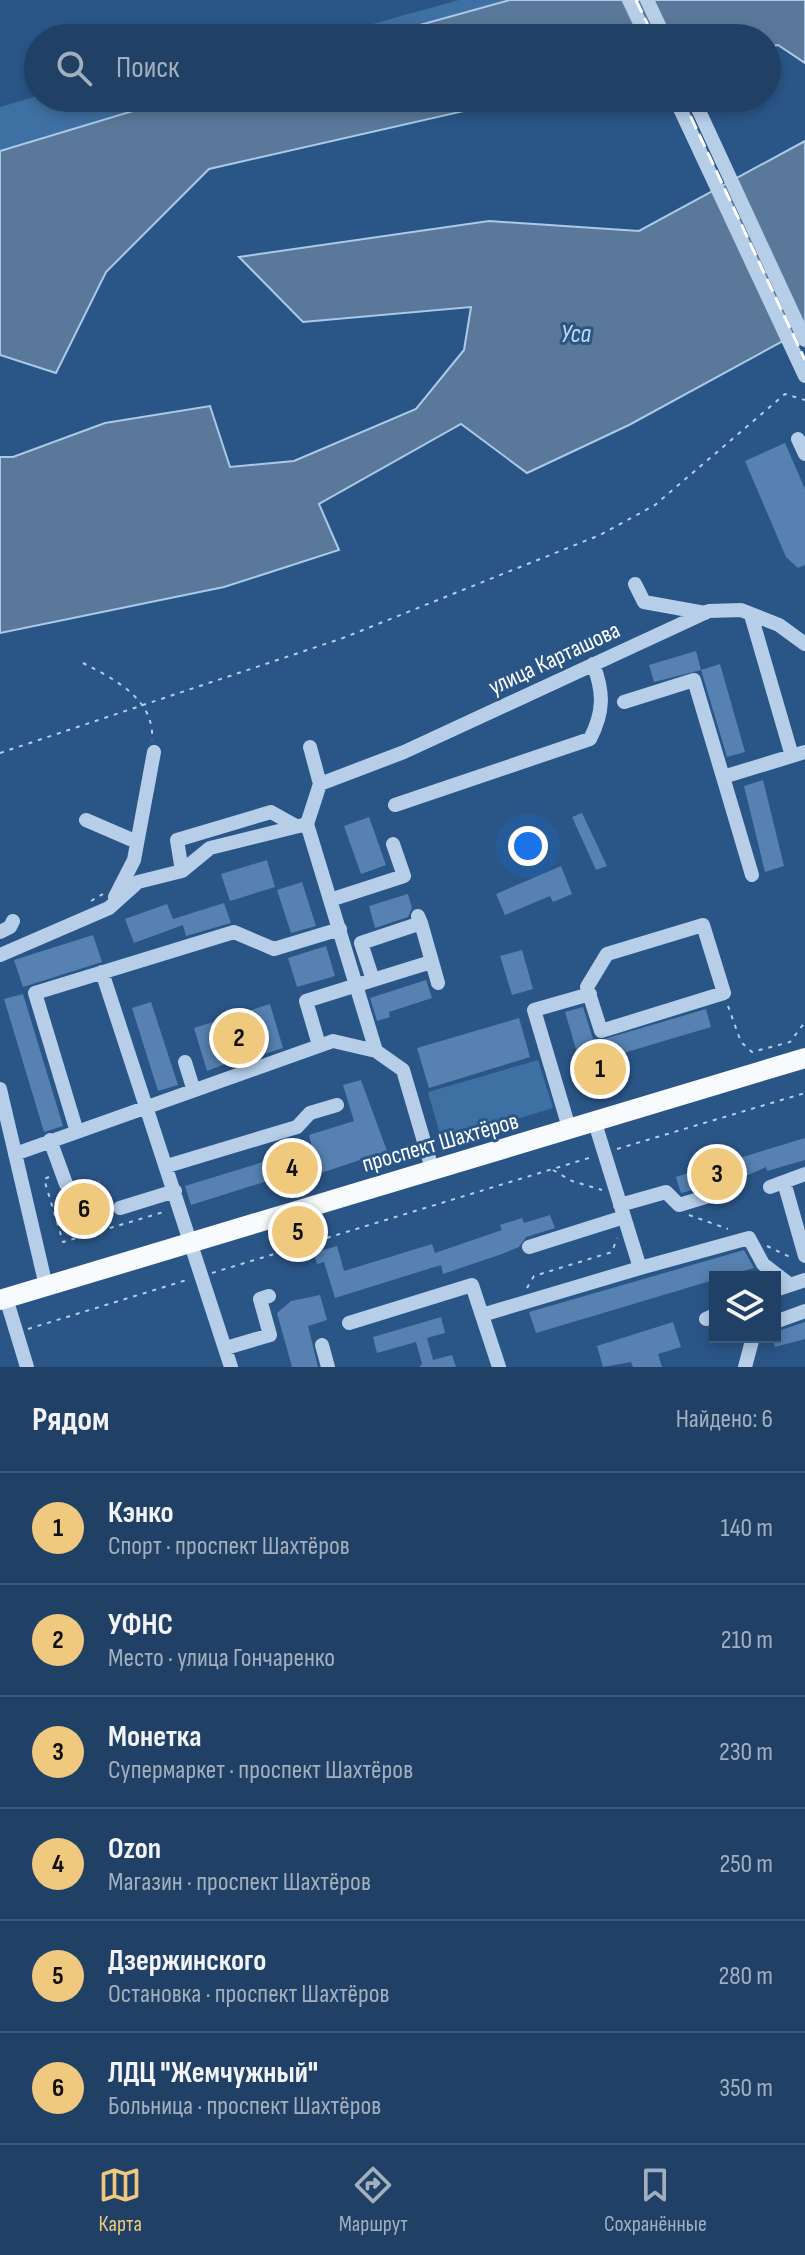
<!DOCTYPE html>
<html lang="ru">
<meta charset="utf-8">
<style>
:root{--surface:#204065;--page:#28476b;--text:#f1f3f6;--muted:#a2afbf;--line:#3d5979;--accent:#eec97e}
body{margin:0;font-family:"Sofia Sans Condensed",sans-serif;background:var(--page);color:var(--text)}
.controls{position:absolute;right:24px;bottom:24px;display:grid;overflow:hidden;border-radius:0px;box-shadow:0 4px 12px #0003}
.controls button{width:72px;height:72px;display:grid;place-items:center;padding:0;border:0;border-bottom:2px solid var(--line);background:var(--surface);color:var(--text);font:40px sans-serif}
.you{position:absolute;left:528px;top:846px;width:28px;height:28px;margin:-20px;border:6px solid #fff;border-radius:50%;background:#1a73e8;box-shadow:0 0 0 12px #1a73e833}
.badge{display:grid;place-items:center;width:52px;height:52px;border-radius:50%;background:var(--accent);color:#111;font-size:26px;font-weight:700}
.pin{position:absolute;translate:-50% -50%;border:4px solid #fff;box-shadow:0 2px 8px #0006}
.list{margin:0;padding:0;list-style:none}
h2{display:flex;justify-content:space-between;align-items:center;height:104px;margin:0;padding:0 32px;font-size:34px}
h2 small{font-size:26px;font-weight:400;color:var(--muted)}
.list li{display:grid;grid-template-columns:52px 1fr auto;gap:24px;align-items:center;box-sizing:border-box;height:112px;padding:0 32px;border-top:2px solid var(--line)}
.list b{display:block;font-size:30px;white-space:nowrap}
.list p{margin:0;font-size:26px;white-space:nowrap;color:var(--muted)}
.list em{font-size:26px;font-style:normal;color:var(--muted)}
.icon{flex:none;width:44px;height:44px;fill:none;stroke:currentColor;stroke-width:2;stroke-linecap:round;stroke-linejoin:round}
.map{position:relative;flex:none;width:805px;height:1367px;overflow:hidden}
.search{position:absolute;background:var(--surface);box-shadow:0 4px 12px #0003;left:24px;right:24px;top:24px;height:88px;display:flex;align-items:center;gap:20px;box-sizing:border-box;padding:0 28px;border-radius:44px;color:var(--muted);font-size:30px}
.sheet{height:776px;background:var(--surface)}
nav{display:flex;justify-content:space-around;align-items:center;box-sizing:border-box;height:112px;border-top:2px solid var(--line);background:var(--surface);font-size:22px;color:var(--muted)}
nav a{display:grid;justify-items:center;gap:4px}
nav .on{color:var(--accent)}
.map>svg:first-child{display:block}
</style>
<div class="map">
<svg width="805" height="1367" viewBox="0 0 805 1367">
<rect width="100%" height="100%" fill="#2a5687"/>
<path fill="#3f70a3" d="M459 0H510L373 38H322Z
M38 96V98H176L0 151V107Z
M538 1060 553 1108 442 1141 428 1092Z"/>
<path fill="#5a799a" stroke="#abcae8" stroke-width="2" d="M510 0H805V63L778 45 767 47V38H373Z
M176 98H521L209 169 106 272 56 373 0 355V151Z
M805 141V329L629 425 527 473 461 424 319 504 339 550 224 587 0 633V457H13L105 423 210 406 230 467 294 461 416 409 464 350 471 307 303 322 239 257 489 221 639 231Z"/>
<path fill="#5681b0" d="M785 443 805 489V565L798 568 786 557 745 461Z
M696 651 701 670 654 682 649 665Z
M720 664 745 752 727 757 701 670Z
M763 780 784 866 765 872 744 786Z
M582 813 607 866 596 870 572 817Z
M369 817 386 865 361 874 344 826Z
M267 860 275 887 230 901 221 874Z
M561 866 572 894 553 902 550 896 505 915 496 894Z
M302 882 316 926 291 933 277 890Z
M408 894 412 908 408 917 375 928 369 906Z
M224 903 231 923 186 936 183 925 134 943 125 919 167 904 173 919Z
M93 935 102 962 23 987 14 960Z
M326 946 335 976 297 987 288 958Z
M522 950 533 989 512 995 500 956Z
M426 980 432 998 389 1012 390 1017 377 1021 370 998Z
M23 994 63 1126 44 1132 4 999Z
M151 1002 178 1085 158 1091 132 1008Z
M270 1004 283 1048 261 1055 260 1051 207 1071 194 1028Z
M583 1007 594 1042 706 1009 711 1027 600 1060 597 1050 578 1056 565 1012Z
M519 1018 530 1057 429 1088 417 1048Z
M361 1080 387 1151 321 1173 318 1165 191 1205 185 1186 312 1147 309 1135 354 1121 343 1085Z
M805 1138V1160L767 1171 766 1167 739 1179 681 1193 676 1177 703 1168 701 1164 721 1157 723 1163Z
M99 1181 112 1221 70 1235 57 1194H69Z
M550 1215 555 1228 526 1237 519 1247 502 1254 443 1274 441 1265 335 1298 324 1262 317 1264 314 1253 337 1246 344 1271 432 1244 435 1253 502 1230 500 1225 522 1218 524 1223Z
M744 1250 754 1268 536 1333 529 1312Z
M320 1295 327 1320 308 1326 318 1367H292L277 1313 291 1301Z
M441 1317 445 1333 427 1338 433 1360 452 1355 456 1367H419L422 1364 416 1342 377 1353 373 1337Z
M673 1322 681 1347 658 1354 662 1367H633L631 1362 603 1367 597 1346Z
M805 1322V1339L775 1347 772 1337 775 1332Z"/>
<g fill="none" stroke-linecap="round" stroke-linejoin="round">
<path stroke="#b6cee8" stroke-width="2" stroke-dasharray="4 6" stroke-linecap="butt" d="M83 663C114 679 155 699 152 740
M0 753 343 638 600 535 655 505 785 394 805 400
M91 901 103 894
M728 1006 741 1042 752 1052 790 1042 805 1022
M617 1149 805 1093
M553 1170 572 1181 602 1190
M49 1177 44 1179 63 1242 167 1211
M689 1215 728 1229
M767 1246 794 1259
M212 1273 592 1157
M527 1288 534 1276 612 1252 617 1238
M28 1329 190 1279"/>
<path stroke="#b6cee8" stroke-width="14" d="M629 0 647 38
M647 0 665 38
M675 98 805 376
M693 98 805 340
M798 439 805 454
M635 584 644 602 705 613
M751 615 792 756
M624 702 694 680 723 777 805 752
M723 777 752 875
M320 784 404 752 709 611 741 610 779 625 805 644
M395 805 590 739C604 712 604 692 593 664
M86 820 137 842
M307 824 320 784 310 747
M182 871 177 840 271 812 296 826
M115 897 134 860 154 752
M330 900 404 876 393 844
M421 923 438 983
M703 925 724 993 601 1031 587 987 607 954Z
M340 929 274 949 234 932 35 993 77 1132 333 1041 376 1051
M0 932 10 927 13 921
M0 955 109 908 138 882 182 871 210 848 307 824 376 1051 403 1070 433 1172
M102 972 231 1367
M373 980 431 962
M319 1045 306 1001 373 980 361 943 421 923 418 916
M185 1062 193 1088
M0 1089 46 1286
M570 1131 534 1010 590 994
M50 1140 66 1184
M15 1154 77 1132
M167 1166 297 1127 310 1113 337 1105
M784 1182 805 1256
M770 1187 805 1174
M620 1205 666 1192 679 1205 735 1188
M120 1208 175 1191
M529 1247 624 1217
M640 1268 749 1238 763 1264 789 1284
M775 1290 805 1280
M6 1298 27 1367
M482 1315 640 1268 595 1123
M706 1319 715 1315
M775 1322 805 1311
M349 1323 472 1285 499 1367
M322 1345 328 1367
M226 1348 270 1335 260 1299 269 1296
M745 1367 753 1337"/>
<path stroke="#f8fbfe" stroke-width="20" d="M0 1300 805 1058"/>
<path stroke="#fff" stroke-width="3" stroke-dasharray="14 6" stroke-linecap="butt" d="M636 0 654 38
M682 98 805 360"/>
</g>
<g text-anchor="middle" stroke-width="6" stroke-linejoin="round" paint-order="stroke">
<g font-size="24" fill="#fff" stroke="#2a5687">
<text transform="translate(554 658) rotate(-25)" y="8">улица Карташова</text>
<text transform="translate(440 1142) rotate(-16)" y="8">проспект Шахтёров</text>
</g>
<g font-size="26" font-style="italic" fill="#c2d8ef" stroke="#2a5687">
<text x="576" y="342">Уса</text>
</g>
</g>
</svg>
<div class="controls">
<button><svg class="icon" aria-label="layers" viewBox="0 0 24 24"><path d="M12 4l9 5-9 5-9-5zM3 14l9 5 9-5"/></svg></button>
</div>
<div class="you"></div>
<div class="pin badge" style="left:600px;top:1069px">1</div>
<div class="pin badge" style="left:239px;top:1038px">2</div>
<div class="pin badge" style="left:717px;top:1174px">3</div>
<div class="pin badge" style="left:292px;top:1168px">4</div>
<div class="pin badge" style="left:298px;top:1232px">5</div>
<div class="pin badge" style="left:84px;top:1209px">6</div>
<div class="search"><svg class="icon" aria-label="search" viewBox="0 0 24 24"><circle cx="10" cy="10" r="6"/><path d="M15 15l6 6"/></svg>Поиск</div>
</div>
<section class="sheet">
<h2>Рядом<small>Найдено: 6</small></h2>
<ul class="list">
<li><span class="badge">1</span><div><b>Кэнко</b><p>Спорт · проспект Шахтёров</p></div><em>140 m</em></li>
<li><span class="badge">2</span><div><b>УФНС</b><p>Место · улица Гончаренко</p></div><em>210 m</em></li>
<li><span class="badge">3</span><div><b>Монетка</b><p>Супермаркет · проспект Шахтёров</p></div><em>230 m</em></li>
<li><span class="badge">4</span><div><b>Ozon</b><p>Магазин · проспект Шахтёров</p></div><em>250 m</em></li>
<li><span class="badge">5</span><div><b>Дзержинского</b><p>Остановка · проспект Шахтёров</p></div><em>280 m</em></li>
<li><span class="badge">6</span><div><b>ЛДЦ &quot;Жемчужный&quot;</b><p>Больница · проспект Шахтёров</p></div><em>350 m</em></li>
</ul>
</section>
<nav>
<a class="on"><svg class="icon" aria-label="map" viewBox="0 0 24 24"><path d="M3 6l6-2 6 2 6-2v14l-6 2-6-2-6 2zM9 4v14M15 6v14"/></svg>Карта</a>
<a><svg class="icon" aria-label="directions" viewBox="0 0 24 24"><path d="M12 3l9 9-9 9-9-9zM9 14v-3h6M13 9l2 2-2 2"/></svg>Маршрут</a>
<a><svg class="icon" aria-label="saved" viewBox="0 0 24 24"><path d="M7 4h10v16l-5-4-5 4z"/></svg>Сохранённые</a>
</nav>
